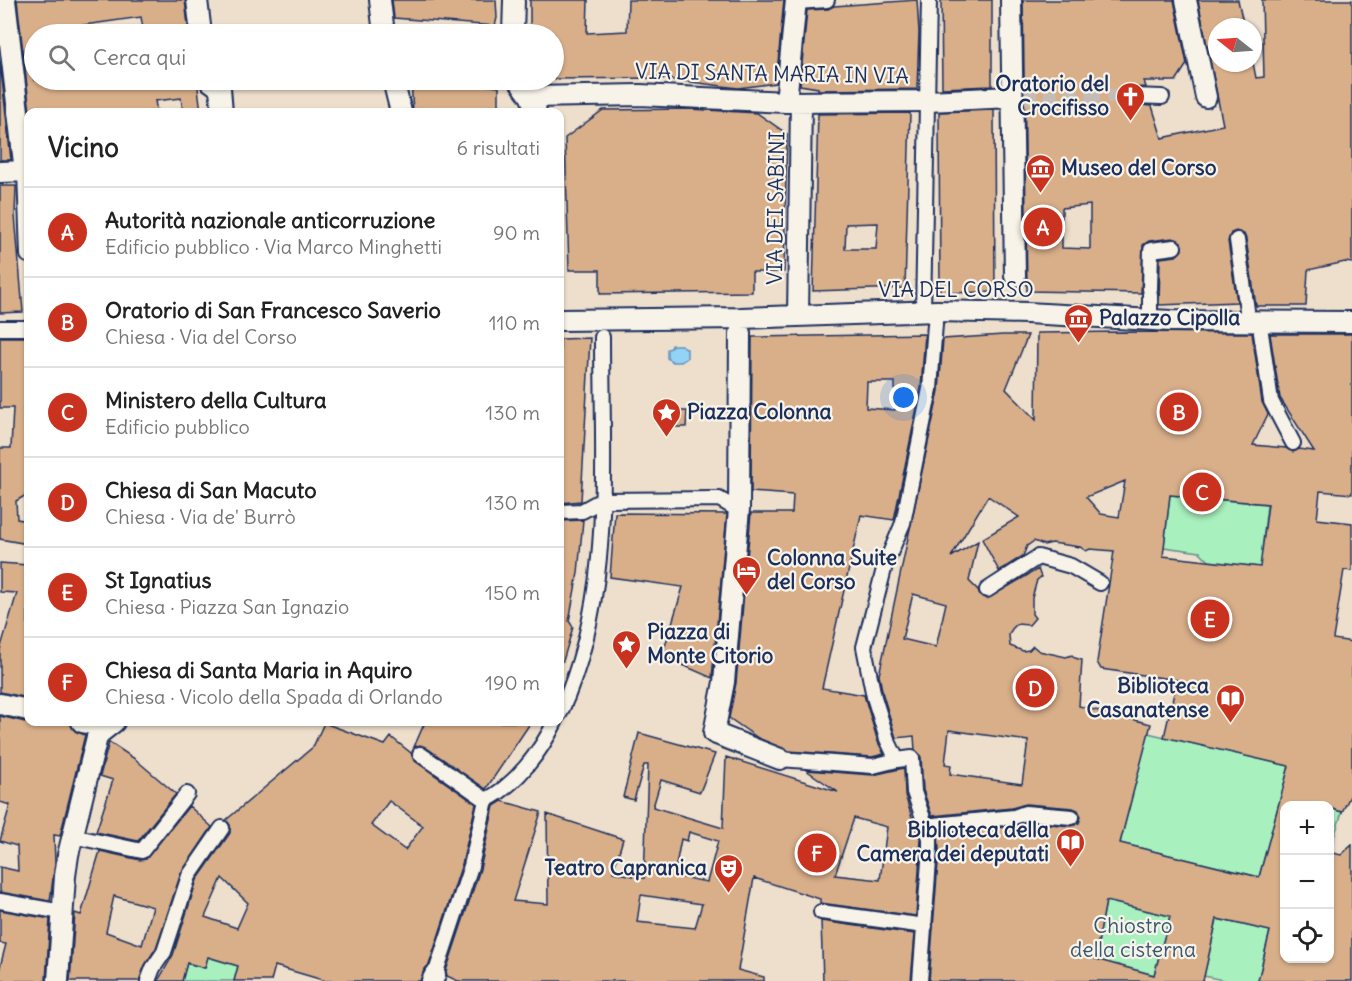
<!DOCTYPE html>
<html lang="it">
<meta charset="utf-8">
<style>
:root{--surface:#fff;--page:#f6f6f6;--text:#222;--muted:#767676;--line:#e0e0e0;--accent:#c8321e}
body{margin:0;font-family:Delius,sans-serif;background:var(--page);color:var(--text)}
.controls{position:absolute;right:18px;bottom:18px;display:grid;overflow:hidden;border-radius:12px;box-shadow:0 2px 4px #0004}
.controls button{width:54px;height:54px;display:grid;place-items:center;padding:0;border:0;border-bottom:2px solid var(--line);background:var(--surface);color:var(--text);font:30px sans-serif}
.compass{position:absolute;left:1208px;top:18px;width:54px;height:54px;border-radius:50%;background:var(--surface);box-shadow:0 2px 4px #0004;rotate:287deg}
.you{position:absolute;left:904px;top:398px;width:21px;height:21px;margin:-15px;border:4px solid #fff;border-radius:50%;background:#1a73e8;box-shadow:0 0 0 9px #1a73e833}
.badge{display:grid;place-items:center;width:39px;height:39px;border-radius:50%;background:var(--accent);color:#fff;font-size:20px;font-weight:700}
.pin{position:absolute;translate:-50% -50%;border:3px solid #fff;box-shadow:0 2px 6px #0006}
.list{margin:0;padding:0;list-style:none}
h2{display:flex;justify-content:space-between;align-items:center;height:78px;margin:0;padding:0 24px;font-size:26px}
h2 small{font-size:20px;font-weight:400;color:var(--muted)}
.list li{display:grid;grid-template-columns:39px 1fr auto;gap:18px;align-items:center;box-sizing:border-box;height:90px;padding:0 24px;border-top:2px solid var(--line)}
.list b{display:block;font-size:22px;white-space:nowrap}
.list p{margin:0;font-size:20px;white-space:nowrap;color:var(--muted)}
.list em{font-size:20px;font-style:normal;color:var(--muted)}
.icon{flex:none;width:33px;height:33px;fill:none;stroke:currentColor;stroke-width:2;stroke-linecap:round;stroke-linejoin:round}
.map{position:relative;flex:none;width:1352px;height:981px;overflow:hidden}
.search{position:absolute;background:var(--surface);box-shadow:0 2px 4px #0004;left:24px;top:24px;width:540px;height:66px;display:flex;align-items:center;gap:15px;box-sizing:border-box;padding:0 21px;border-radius:33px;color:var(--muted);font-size:22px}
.panel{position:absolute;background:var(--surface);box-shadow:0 2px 4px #0004;left:24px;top:108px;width:540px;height:618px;border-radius:12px}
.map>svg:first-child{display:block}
</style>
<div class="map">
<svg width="1352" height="981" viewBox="0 0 1352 981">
<rect width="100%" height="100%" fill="#eedfcc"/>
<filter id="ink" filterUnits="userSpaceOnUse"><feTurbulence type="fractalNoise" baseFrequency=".0167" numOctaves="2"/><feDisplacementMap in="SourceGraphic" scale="12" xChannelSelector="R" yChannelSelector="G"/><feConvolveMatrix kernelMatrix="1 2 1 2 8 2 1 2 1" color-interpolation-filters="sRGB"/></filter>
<g filter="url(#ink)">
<path fill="#a8f0bd" stroke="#62908e" stroke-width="1.5" d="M1170 495 1267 504 1262 550 1269 568 1209 561 1200 552 1164 547Z
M1148 733 1289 766 1259 877 1120 843Z
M1330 808 1342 812 1330 850Z
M1106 901 1170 916 1154 975 1095 959Z
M1217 919 1270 931 1258 981H1227L1204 976Z
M208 957 238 966 234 981H182L187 963 204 968Z"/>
<path fill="#93d3f5" stroke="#6391b9" stroke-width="1.5" d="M672 345H681L687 349V358L681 362H673L667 358V349L671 348Z"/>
<path fill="#d9af8a" stroke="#1b2f5e" stroke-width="1.5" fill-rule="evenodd" d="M17 0H185L189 34H144L141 17 63 28 64 34H34V80H197L201 112H183L181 98 155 101 157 112H30Z
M392 0H496L497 18 495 26 394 18Z
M530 0H588L587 33 627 31 628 0H784L776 83 738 88 659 78 554 79V34H530Z
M917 0 919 32 917 89 818 90V88L800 85 807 10 828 9 834 6Z
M941 0H992V86L942 88Z
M1023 0H1174L1187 64 1176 81H1144L1146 87 1128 88 1123 95 1128 104 1152 106 1162 138 1223 125 1198 0H1238L1244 27H1217V63H1253L1256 78 1264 77 1262 0H1352V263L1345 262 1308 270 1306 306H1256L1246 239 1244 234 1236 231 1231 233 1228 241 1237 302 1159 305 1160 258 1176 256 1182 250 1181 242 1173 238 1149 241 1143 245 1141 293 1027 291ZM1090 205V249L1062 248V208Z
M0 61 11 160H0Z
M411 80H446L499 87V112H413Z
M689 109 757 113 787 134 784 272H752V292L600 294V270H569L565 138 603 110Z
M994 110 995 292 940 293 939 112Z
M910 113 905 288 813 291 818 114ZM878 223 876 249H845L846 224Z
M0 186H16L15 215 23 312 0 313Z
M1122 332 1252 333 1262 402 1268 414 1253 445 1286 448 1293 452 1299 449 1314 451 1280 398 1270 334H1352V494L1320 491 1317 519 1352 523V571L1344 570 1333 639 1352 642V792L1342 812 1329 808V806H1284V958H1329V852L1341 855 1352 845V981H1258L1270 931 1217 919 1203 981H929L939 849 938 834 1015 826 1026 822 1072 826 1079 823 1081 817 1078 810 1073 808 1026 804 1012 808 932 816 923 790 921 757 915 750 914 736 896 738 883 695 879 675 939 391 943 339 1003 335H1028L1006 389 1036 420 1037 333ZM1125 481 1119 517 1101 514 1086 497ZM1170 495 1268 504 1260 567 1163 556ZM988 496 1019 517 982 539 999 571 1023 556 1027 546 1034 541 1044 545 1052 543 1080 547 1086 551 1090 549 1114 551 1097 662 1101 669 1177 680 1164 737 1289 766 1259 877 1120 843 1151 724 1079 706 1082 660 1075 658 1072 655 1066 657 1039 651 1033 646 1029 650 1023 651 1010 646 1009 635 1012 629 1017 624 1029 625 1035 618 1032 614V598L1037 580 1041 577 1038 569 987 599 980 595 978 590 969 581 978 541 951 557ZM913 594 946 603 936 647 902 639ZM949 730 1028 741 1022 784 950 774 951 765 945 764ZM1106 901 1170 916 1154 975 1095 959Z
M925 334 921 388 894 520 861 515 822 688 864 695 878 742 884 754 872 757 788 751 758 738 729 718 736 683 751 513H792L793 495 751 492 752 337ZM867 382H895V410L866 408Z
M0 337H28V494L16 501 17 519 28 521V544L0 539V448H11L13 408H0Z
M590 338 581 501 560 503V339Z
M672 411H687L686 427H672Z
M615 513 727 514 712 678 662 656 683 587 610 577Z
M583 520 578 573 569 621 573 627 563 661H560V521Z
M0 563 28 565V698L0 692V650L17 593 0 592Z
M0 716 25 722 70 723 75 731 85 735 60 836 54 835 55 863 50 901 0 892V867L18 871 17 846 0 841 10 805 0 802Z
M425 722H531L486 789 425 747 420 745 414 747Z
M324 723 385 745 391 737 411 753 415 761 476 804 462 864 429 965 424 970 420 981H326L275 966 271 981H234L238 966 208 957 205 968 187 963 182 981H158L173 955 197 880 230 833V825L226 820 313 747ZM389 801 423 826 405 850 371 825ZM222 878 248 903 237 928 205 917Z
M639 733 715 754 700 792 661 780 653 807 723 828 726 757 838 792 806 770 873 775 904 768 905 795 915 827 921 840 916 916 820 903V899L754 878 738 970 764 977V981H458L447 976 446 971 480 869 494 806 502 801 541 812 513 901 548 904 547 814 623 839 613 872 644 878 648 765H644L634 800 623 797ZM854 818 887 827 880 880 835 875ZM689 832 718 841 707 882 674 876 681 839 687 841ZM641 895 702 904 695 928 637 922Z
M109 742 135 759 176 794 138 841 96 832 113 780 100 776Z
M189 806 212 827 181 873 156 948 145 965 139 981H70L75 913 81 915 100 851 140 860 146 859ZM114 896 153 907 142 945 106 932Z
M0 910 50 919 46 981H0V967L6 944 0 943Z
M821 921 915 934 911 981H823Z"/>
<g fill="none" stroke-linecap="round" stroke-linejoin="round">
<path stroke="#c4bcb6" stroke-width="14" stroke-dasharray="14 7" stroke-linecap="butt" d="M1023 97 1132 96"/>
<defs>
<path id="pedestrian" d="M796 2 827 0
M1132 96 1162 97
M25 172 28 255
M1237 240 1247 310
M1150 289 1151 250 1174 247
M923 312 929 0
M1150 320V294
M0 328H28
M1261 333 1271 401 1293 443
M560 512 582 511 602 500 719 499 733 507
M987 590 1038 557 1071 566 1100 583
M560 713C614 597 602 462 602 337
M420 754 445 771
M780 759 873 766 897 760
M449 774 486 800
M924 826 1014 817 1025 813 1072 817
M72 836 142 851 187 794
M0 901 62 912
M821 912 925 926
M435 975 471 866 486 800C516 785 541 751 555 722
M148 981 153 968 164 952 189 876 222 828
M920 981 930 848V838L914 792 912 758 897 760 887 739 874 697 864 647 885 565 903 523 930 389 935 324"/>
<path id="minor" d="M5 0 25 172
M197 0 201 34
M380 0 384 34
M1011 0 1015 276
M1186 0 1206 97
M513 34 514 0
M209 80 220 88 222 112
M393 80 401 112
M519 80 531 97 536 112
M531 97 640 95 786 102 928 101 1011 97
M786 102 796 0
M0 172 28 171
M798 316 801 102
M560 320 741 318 937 311 1027 313 1171 321 1352 322
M740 333 739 509 724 682 714 733 780 759
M0 704 28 710
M82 722 107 727
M58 981 65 876 68 855 97 737 100 733 114 722
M432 981 435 975"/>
</defs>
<use href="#pedestrian" stroke="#1b2f5e" stroke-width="18"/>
<use href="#minor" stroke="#1b2f5e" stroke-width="24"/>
<use href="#pedestrian" stroke="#f7f3e8" stroke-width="14"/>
<use href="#minor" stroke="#f7f3e8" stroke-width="20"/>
</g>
</g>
<defs>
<symbol id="church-pin" viewBox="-11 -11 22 30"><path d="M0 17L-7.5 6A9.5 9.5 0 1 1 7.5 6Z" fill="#c8321e" stroke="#f7f3e8"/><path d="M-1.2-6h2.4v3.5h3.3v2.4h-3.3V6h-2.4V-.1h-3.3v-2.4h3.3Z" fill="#fff"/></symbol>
<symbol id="museum-pin" viewBox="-11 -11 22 30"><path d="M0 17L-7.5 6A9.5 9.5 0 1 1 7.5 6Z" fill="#c8321e" stroke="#f7f3e8"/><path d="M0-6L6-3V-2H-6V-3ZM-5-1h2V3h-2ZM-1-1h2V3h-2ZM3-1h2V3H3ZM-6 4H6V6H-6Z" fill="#fff"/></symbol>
<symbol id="sight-pin" viewBox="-11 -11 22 30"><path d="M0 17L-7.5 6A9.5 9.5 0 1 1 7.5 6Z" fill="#c8321e" stroke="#f7f3e8"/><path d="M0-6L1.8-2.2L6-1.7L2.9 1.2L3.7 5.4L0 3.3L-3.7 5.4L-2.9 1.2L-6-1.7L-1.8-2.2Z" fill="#fff"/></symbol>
<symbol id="hotel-pin" viewBox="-11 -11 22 30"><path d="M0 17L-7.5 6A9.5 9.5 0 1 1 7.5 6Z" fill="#c8321e" stroke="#f7f3e8"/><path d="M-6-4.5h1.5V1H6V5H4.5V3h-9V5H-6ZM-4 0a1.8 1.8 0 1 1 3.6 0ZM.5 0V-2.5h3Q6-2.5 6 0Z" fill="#fff"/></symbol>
<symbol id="library-pin" viewBox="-11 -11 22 30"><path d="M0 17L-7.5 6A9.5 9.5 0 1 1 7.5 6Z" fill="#c8321e" stroke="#f7f3e8"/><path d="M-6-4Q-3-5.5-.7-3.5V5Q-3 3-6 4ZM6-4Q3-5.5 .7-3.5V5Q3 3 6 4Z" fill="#fff"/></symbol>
<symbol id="theatre-pin" viewBox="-11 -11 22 30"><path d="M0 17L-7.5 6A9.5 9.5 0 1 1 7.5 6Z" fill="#c8321e" stroke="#f7f3e8"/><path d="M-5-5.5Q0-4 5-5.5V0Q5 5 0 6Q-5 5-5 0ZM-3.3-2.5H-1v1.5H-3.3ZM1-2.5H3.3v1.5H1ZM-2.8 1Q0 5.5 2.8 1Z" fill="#fff"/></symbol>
</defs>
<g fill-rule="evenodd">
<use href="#church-pin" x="1114" y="80" width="33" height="45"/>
<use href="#museum-pin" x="1024" y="152" width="33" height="45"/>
<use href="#museum-pin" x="1062" y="302" width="33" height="45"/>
<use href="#sight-pin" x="650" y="396" width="33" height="45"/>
<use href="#hotel-pin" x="730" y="554" width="33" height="45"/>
<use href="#sight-pin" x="610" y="628" width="33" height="45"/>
<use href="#library-pin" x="1214" y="682" width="33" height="45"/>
<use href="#library-pin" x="1054" y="826" width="33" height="45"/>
<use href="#theatre-pin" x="712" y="852" width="33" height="45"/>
</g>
<g text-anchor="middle" stroke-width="4.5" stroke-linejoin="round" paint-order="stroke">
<g font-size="21" fill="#1b2f5e" stroke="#f7f3e8">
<text transform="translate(772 74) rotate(1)" y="7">VIA DI SANTA MARIA IN VIA</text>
<text transform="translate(776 208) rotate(-89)" y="7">VIA DEI SABINI</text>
<text x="956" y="297">VIA DEL CORSO</text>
</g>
<g font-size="21" font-weight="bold" fill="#1b2f5e" stroke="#f7f3e8" text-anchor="start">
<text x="1109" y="91" text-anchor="end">Oratorio del<tspan x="1109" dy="24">Crocifisso</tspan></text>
<text x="1061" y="175">Museo del Corso</text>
<text x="1099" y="325">Palazzo Cipolla</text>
<text x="687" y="419">Piazza Colonna</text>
<text x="767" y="565">Colonna Suite<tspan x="767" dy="24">del Corso</tspan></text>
<text x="647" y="639">Piazza di<tspan x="647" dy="24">Monte Citorio</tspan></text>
<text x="1209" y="693" text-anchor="end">Biblioteca<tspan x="1209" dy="24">Casanatense</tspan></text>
<text x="1049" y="837" text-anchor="end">Biblioteca della<tspan x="1049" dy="24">Camera dei deputati</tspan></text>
<text x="707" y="875" text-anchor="end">Teatro Capranica</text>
</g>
<g font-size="21" fill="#375671" stroke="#f7f3e8">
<text x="1133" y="933">Chiostro<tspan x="1133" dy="24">della cisterna</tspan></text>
</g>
</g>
</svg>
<div class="controls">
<button>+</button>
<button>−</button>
<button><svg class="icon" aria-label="locate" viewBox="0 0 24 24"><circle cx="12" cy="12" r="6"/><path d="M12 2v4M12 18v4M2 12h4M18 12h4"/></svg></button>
</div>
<svg class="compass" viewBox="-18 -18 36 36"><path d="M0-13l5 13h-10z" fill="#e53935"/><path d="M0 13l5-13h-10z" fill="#767676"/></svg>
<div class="you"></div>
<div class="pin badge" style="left:1043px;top:227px">A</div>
<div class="pin badge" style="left:1179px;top:412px">B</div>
<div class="pin badge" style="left:1202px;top:492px">C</div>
<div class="pin badge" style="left:1035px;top:688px">D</div>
<div class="pin badge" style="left:1210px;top:619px">E</div>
<div class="pin badge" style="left:817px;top:853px">F</div>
<div class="search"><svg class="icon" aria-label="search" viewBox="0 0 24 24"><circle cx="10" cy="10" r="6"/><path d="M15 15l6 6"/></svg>Cerca qui</div>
<section class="panel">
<h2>Vicino<small>6 risultati</small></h2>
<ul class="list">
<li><span class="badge">A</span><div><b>Autorità nazionale anticorruzione</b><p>Edificio pubblico · Via Marco Minghetti</p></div><em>90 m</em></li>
<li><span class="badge">B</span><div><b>Oratorio di San Francesco Saverio</b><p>Chiesa · Via del Corso</p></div><em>110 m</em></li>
<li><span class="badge">C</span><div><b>Ministero della Cultura</b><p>Edificio pubblico</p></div><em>130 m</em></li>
<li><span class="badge">D</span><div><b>Chiesa di San Macuto</b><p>Chiesa · Via de' Burrò</p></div><em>130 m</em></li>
<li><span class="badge">E</span><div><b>St Ignatius</b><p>Chiesa · Piazza San Ignazio</p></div><em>150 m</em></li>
<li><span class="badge">F</span><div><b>Chiesa di Santa Maria in Aquiro</b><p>Chiesa · Vicolo della Spada di Orlando</p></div><em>190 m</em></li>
</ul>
</section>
</div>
